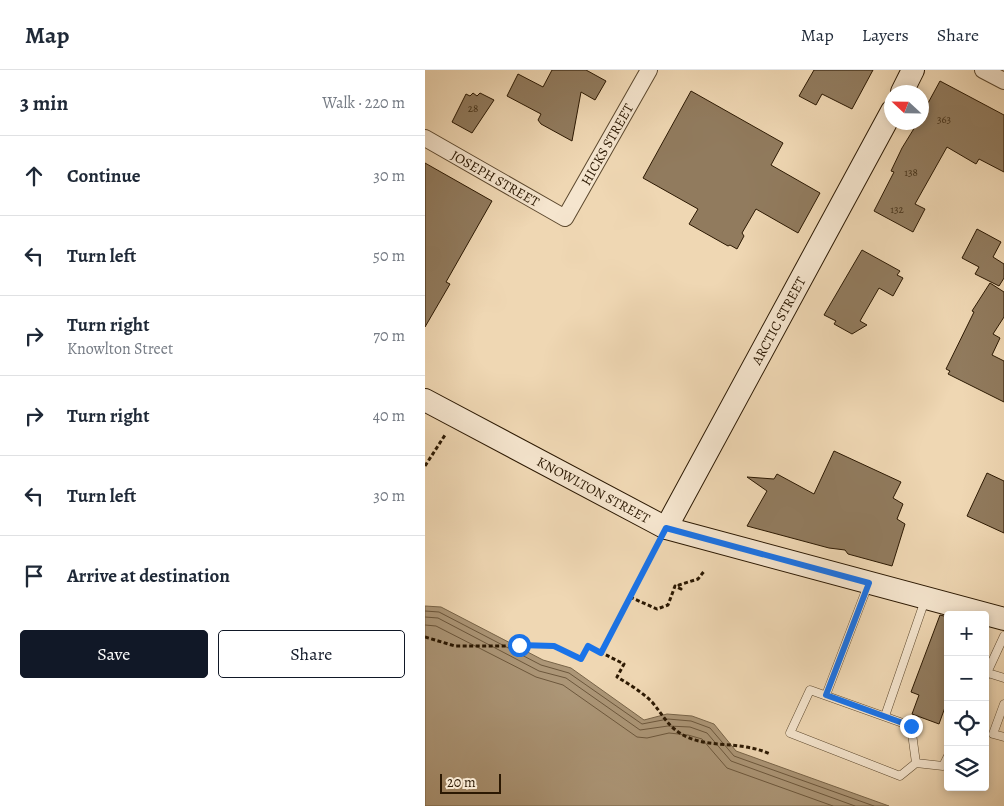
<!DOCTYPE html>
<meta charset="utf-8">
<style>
:root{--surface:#fff;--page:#f6f6f7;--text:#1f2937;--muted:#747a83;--line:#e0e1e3;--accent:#111827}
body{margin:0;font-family:Alegreya,serif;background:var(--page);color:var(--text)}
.controls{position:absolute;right:15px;bottom:15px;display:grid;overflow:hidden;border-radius:5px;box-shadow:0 2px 8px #0003}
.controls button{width:45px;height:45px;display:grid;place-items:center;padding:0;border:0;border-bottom:1px solid var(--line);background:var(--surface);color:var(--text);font:25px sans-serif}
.compass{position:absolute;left:459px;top:15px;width:45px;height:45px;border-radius:50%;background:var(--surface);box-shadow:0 2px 8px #0003;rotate:292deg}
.scale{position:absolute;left:15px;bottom:12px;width:61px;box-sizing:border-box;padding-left:5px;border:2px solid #2b1802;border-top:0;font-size:14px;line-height:18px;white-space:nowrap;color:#2b1802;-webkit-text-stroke:4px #f5e5ce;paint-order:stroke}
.stop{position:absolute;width:15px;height:15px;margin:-11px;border:4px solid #1a73e8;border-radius:50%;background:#fff}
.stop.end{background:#1a73e8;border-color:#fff;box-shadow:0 1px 5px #0008}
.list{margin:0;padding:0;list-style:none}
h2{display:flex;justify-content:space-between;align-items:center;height:65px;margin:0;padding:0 20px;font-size:21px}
h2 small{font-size:16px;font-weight:400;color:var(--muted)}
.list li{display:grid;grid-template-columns:32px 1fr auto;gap:15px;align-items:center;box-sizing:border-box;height:80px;padding:0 20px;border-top:1px solid var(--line)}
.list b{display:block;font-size:19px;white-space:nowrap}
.list p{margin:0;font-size:16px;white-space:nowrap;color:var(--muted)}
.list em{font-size:16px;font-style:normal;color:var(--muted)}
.actions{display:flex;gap:10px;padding:15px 20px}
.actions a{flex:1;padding:11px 0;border:1px solid var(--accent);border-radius:5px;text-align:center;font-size:18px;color:var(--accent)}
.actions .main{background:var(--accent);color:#fff}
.icon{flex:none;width:28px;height:28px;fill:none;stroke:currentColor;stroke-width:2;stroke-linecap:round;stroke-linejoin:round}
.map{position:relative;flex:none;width:579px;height:736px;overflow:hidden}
header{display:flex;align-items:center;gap:30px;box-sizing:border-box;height:70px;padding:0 25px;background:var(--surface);border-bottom:1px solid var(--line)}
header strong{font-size:24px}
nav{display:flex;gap:28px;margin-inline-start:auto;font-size:18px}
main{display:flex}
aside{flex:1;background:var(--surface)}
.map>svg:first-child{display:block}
</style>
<header>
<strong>Map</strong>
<nav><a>Map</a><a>Layers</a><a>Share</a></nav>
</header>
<main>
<aside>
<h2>3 min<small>Walk · 220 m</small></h2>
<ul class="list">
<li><svg class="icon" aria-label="ahead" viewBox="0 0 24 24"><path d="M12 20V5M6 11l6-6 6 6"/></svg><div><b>Continue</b></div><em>30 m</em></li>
<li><svg class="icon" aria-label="left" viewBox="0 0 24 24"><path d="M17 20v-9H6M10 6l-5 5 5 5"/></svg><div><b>Turn left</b></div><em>50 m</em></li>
<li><svg class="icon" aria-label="right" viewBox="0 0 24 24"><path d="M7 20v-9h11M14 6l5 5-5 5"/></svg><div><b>Turn right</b><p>Knowlton Street</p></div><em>70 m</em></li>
<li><svg class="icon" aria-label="right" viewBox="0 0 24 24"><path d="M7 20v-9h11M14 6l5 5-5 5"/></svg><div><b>Turn right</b></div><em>40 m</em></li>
<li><svg class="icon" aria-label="left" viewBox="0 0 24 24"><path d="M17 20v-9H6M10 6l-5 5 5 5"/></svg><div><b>Turn left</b></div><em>30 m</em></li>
<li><svg class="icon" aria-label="arrive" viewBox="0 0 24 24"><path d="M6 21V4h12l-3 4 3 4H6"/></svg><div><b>Arrive at destination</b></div></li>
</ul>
<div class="actions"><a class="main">Save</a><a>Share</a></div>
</aside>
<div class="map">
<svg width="579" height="736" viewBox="0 0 579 736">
<rect width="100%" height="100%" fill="#efd7b3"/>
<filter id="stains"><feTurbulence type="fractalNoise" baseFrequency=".004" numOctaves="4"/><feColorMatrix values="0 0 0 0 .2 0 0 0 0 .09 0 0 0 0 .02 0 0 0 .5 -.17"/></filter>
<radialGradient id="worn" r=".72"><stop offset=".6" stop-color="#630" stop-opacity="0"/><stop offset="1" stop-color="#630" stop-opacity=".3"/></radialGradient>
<path fill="#ac9677" stroke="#786448" d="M0 536 16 537 118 590 146 598 219 650 242 644 267 646 289 654 311 681 464 736H0Z"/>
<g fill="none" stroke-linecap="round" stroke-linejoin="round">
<path stroke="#6c573c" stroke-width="1" d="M0 541 14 542 116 595 144 603 217 654 243 649 266 651 285 658 309 686 449 736
M0 547 13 548 114 601 141 608 215 660 243 656 265 657 282 663 306 691 430 736
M0 555 11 556 111 607 138 615 212 667 222 668 244 663 263 665 277 669 302 698 408 736"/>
</g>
<path fill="#917b5e" stroke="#2b1802" d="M127 0H161L181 11 170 30 156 22 147 71 116 54 113 50 116 44 82 26 93 4 118 17Z
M389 0H448L427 39 397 24 391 35 374 26Z
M515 11 579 45V102L554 89 551 94 522 77 490 134 500 139 488 162 449 141 469 102 466 101 477 78 493 52H496V46Z
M266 21 358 73 346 95 395 123 373 163 331 139 317 163 319 166 312 179 305 175 303 176 264 154 273 139 218 108Z
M48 23 52 26 55 23 69 30 47 63 27 52 41 24 45 26Z
M0 93 67 131 21 212 25 214 0 257Z
M552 159 576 172 568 187 579 194V208L574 216 550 204 554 197 537 188Z
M437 180 475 201 472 205 478 208 468 226 454 218 435 251 442 255 427 264 409 254 411 251 399 245Z
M565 213 579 222V247L568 264 575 268 567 285 579 291V332L523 304 525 301 521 299 549 242 547 241Z
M409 381 476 412 468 428 478 434 472 449 480 454 467 496 423 484 420 480 404 478 322 456 342 421 322 407 349 409 352 404 389 424Z
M562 403 579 411V463L542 446Z
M515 545 523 547V629L514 654 487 644 494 625 486 622Z"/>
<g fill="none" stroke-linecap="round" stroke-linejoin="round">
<defs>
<path id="service" d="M563 603 579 608
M560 607 579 566
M401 625 443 515
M579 634 568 664 579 667
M460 646 500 530
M491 693 486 656 385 620 365 663 475 706 491 693 518 696 523 686"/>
<g id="minor">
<path d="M558 0 579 11"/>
<path id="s1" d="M0 68 140 148 224 0"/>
</g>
<g id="secondary">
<path d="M477 22 488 0"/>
<path id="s2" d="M0 330 241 458 579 549"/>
<path id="s3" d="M241 458 467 41"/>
</g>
</defs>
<use href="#service" stroke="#5c482e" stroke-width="9"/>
<use href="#minor" stroke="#5c482e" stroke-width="18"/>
<use href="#secondary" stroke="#2b1802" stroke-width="24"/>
<path stroke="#2b1802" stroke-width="3" stroke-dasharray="4 2.5" stroke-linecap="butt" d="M0 396 20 365
M205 527 232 539 243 535 250 516 256 519 254 515 273 509 280 500
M0 567 30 576H129L156 589 163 576 199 594 192 607C204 614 217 622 227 632 239 646 243 658 262 667 286 678 317 671 345 684
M176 583 231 477"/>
<use href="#service" stroke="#f5e5ce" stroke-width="8"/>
<use href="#minor" stroke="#f5e5ce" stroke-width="16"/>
<use href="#secondary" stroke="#f5e5ce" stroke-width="22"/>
</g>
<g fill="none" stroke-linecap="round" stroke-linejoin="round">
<path stroke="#1a73e8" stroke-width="6" d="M94 575 129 576 156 589 163 576 176 583 241 458 444 513 401 625 486 656"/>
</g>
<g text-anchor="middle" stroke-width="4" stroke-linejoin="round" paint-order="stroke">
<g font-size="11" fill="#443119">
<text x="48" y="42">28</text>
<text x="519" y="53">363</text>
<text x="486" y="106">138</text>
<text x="472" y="143">132</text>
</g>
<g font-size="14" fill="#2b1802" stroke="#f5e5ce">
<text dy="5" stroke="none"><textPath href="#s1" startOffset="246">HICKS STREET</textPath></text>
<text dy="5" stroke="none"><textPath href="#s1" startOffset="81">JOSEPH STREET</textPath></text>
<text dy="5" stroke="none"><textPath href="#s3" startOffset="236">ARCTIC STREET</textPath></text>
<text dy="5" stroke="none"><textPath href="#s2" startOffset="191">KNOWLTON STREET</textPath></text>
</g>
</g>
<rect width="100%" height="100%" filter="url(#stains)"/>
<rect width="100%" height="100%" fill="url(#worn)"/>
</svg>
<div class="controls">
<button>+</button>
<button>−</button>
<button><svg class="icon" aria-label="locate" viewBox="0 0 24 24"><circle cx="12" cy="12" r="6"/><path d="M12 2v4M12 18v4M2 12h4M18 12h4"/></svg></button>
<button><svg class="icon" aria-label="layers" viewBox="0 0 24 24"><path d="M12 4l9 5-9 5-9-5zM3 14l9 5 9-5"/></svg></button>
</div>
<svg class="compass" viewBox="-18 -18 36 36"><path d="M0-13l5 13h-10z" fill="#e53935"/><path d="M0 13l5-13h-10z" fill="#747a83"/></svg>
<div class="scale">20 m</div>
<div class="stop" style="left:94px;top:575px"></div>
<div class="stop end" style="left:486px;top:656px"></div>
</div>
</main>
